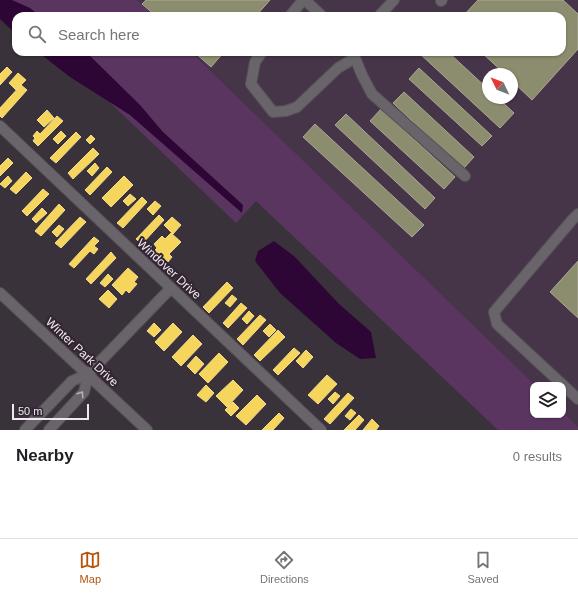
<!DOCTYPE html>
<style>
:root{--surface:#fff;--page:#f2f2f2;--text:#202124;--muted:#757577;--line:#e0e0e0;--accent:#b45309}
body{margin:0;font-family:Helvetica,sans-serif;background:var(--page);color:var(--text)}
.controls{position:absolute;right:12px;bottom:12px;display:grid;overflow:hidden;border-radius:8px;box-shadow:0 1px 3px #0004}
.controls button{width:36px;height:36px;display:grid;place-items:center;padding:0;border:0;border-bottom:1px solid var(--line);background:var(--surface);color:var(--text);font:20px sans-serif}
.compass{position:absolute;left:482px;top:68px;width:36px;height:36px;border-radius:50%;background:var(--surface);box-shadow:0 1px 3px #0004;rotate:313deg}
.scale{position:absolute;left:12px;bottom:10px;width:77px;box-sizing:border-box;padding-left:4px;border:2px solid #f0e8f1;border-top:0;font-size:11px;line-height:14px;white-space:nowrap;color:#f0e8f1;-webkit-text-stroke:3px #322533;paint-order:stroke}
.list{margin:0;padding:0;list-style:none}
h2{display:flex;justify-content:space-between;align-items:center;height:52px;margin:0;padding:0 16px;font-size:17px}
h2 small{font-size:13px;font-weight:400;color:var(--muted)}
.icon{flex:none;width:22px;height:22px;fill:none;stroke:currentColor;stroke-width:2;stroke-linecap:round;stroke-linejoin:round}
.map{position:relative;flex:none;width:578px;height:430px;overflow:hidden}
.search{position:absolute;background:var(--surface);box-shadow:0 1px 3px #0004;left:12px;right:12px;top:12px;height:44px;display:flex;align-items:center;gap:10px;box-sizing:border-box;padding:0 14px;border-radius:12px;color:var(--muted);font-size:15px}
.sheet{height:108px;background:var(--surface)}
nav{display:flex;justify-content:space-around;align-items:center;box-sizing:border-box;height:56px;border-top:1px solid var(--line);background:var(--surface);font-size:11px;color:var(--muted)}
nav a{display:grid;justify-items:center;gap:2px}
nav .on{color:var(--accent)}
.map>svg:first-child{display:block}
</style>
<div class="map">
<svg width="578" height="430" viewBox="0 0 578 430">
<rect width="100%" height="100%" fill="#39323a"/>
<path fill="#463548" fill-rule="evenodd" d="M137 0H578V427L563 412V385H535L191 52H562V16H154ZM488 74H512V98H488Z"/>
<path fill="#5a3560" d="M0 0H137L154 16H19Z
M57 52H191L535 385H533V415H563V412L578 427V430H498L256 201 236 223Z"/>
<path fill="#2e0635" d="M0 0H12L30 8 40 16H16V34L0 19Z
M38 52H86L140 105 163 132 243 205 242 213 130 115 70 77Z
M274 241 295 257 339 304 371 332 376 358 360 359 336 343 280 293 255 261 258 251Z"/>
<path fill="#f6d55c" stroke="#f4db89" d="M7 67 12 72 0 85V74Z
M18 73 26 80 16 90 9 83Z
M21 85 27 90 2 118 0 116V108Z
M47 110 54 118 44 127 37 120Z
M57 116 63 121 38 146 33 141 35 138 33 136 37 131 40 134Z
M61 131 66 136 58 144 53 139Z
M76 132 81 137 56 163 50 158Z
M91 135 95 139 90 144 86 140Z
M93 148 99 154 73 179 68 173Z
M8 158 13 163 0 176V166Z
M95 163 99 168 92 176 87 171Z
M107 167 112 172 90 195 85 190Z
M26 172 32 178 16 194 10 189Z
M8 176 12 181 5 188 0 184Z
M124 176 133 185 111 207 102 198Z
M43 189 49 194 27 216 22 211Z
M130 194 136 199 128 206 123 201Z
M142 197 147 202 123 228 117 223Z
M155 201 161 206 153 215 147 209Z
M59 204 65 210 41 236 35 231Z
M42 208 47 213 36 223 32 219Z
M159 215 164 220 142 244 136 239Z
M80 217 86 222 61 248 55 243Z
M172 217 181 225 173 234 164 225Z
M59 225 64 229 57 237 52 232Z
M171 233 181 242 169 254 172 257 168 262 165 259 160 263 151 254 157 248 154 244 162 236 165 239Z
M94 237 99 241 94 246 98 249 94 254 90 251 74 268 69 264Z
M111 252 116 258 91 284 86 279Z
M128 268 138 277 134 282 137 284 129 293 126 290 122 295 112 285Z
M108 274 113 279 105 287 100 283Z
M227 282 233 288 209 313 203 307Z
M108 290 117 299 109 308 99 299Z
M232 295 237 299 230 307 225 303Z
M241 303 247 308 228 328 223 323Z
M249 311 254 316 247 324 242 319Z
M260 315 266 320 243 345 237 339Z
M154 323 161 330 154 337 147 331Z
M173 323 182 332 164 351 155 342Z
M270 324 276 330 269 337 263 331Z
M278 330 285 337 260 361 254 355Z
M193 335 202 344 181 366 172 357Z
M294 348 300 353 278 375 273 370Z
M306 350 313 357 303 368 296 361Z
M219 353 228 362 208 383 199 374Z
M196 356 204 364 195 374 187 366Z
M327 375 337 384 318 404 308 395Z
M233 380 243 390 227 407 216 396Z
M206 385 214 393 206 402 197 395Z
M335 392 340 396 333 404 328 399Z
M348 393 354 398 330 424 324 419Z
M257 395 266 404 246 425 236 416Z
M233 402 239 408 231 416 225 410Z
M351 409 356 413 350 420 345 416Z
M279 413 284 418 273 430H262Z
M359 415 364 420 355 430H344Z
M372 419 379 426 376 430H363Z"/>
<path fill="#8c8c6e" stroke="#aaa895" d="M146 0H270L256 16H156L142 4Z
M478 0H563L578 14V49L532 100 512 81V74H505L481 52H562V16H463Z
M194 52H224L211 67Z
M418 52H448L488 89V98H498L514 113 500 128Z
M419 68 492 136 482 146 409 79Z
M404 92 474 157 463 169 393 103Z
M381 109 455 177 444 189 370 121Z
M346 114 435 198 425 209 335 125Z
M315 124 424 225 412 237 303 137Z
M578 261V318L550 292Z"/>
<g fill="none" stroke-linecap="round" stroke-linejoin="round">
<defs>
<path id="minor" d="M305 0 322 16
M441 1 442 0
M290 16 303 0
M379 16 394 0
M262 52 255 62 251 84 273 112 286 111 297 107 338 68 355 58
M355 58 362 75 372 94 465 176
M0 126 321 430
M578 214 572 220 494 312 497 324 578 399
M0 293 147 430
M25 430 72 381 88 374 171 288
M49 430 84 392 88 374"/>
</defs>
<use href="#minor" stroke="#565157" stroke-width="12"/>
<use href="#minor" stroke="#69636a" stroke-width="10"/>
</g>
<defs><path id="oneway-chevron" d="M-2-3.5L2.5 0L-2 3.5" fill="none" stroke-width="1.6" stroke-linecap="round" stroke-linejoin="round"/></defs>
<use stroke="#b3acb4" href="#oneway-chevron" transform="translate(81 394) rotate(-56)"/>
<g text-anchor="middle" stroke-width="4" stroke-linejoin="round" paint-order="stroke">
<g font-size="12" fill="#f0e8f1" stroke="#322533">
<text transform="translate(169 269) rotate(43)" y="4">Windover Drive</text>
<text transform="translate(82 352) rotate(43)" y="4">Winter Park Drive</text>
</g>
</g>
</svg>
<div class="controls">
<button><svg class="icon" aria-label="layers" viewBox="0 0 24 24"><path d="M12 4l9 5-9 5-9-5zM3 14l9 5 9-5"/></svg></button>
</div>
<svg class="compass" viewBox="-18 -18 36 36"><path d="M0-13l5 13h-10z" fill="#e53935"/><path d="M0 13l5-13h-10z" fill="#757577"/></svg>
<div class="scale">50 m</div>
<div class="search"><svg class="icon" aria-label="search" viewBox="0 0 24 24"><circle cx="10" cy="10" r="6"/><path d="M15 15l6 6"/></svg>Search here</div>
</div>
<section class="sheet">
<h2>Nearby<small>0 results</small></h2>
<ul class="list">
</ul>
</section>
<nav>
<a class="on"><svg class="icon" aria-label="map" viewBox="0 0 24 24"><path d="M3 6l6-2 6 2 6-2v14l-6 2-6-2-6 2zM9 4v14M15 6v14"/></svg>Map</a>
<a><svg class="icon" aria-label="directions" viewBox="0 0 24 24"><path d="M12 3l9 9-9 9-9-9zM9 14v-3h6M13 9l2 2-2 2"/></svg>Directions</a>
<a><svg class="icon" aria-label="saved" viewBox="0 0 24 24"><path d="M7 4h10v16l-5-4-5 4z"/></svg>Saved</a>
</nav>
